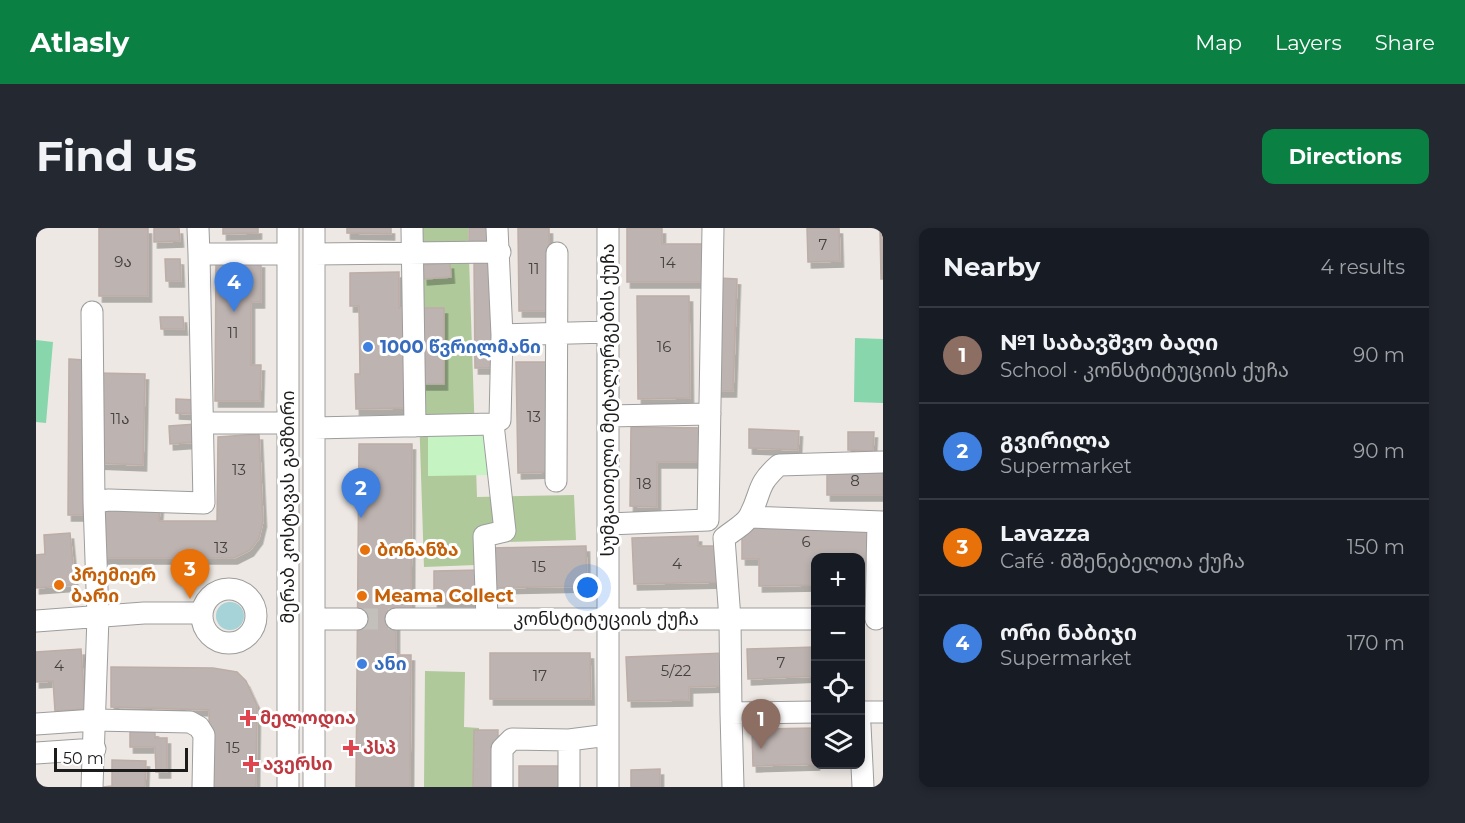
<!DOCTYPE html>
<meta charset="utf-8">
<style>
:root{--surface:#171b24;--page:#242831;--text:#f1f3f6;--muted:#9ea1a6;--line:#363941;--accent:#0b8043}
body{margin:0;font-family:Montserrat,"Noto Sans Georgian",sans-serif;background:var(--page);color:var(--text)}
.controls{position:absolute;right:18px;bottom:18px;display:grid;overflow:hidden;border-radius:12px;box-shadow:0 3px 9px #0003}
.controls button{width:54px;height:54px;display:grid;place-items:center;padding:0;border:0;border-bottom:2px solid var(--line);background:var(--surface);color:var(--text);font:30px sans-serif}
.scale{position:absolute;left:18px;bottom:15px;width:134px;box-sizing:border-box;padding-left:6px;border:3px solid #1c1c1c;border-top:0;font-size:16px;line-height:21px;white-space:nowrap;color:#1c1c1c;-webkit-text-stroke:4px #fff;paint-order:stroke}
.you{position:absolute;left:552px;top:360px;width:21px;height:21px;margin:-15px;border:4px solid #fff;border-radius:50%;background:#1a73e8;box-shadow:0 0 0 9px #1a73e833}
.badge{display:grid;place-items:center;width:39px;height:39px;border-radius:50%;background:var(--accent);color:#fff;font-size:20px;font-weight:700}
.pin{position:absolute;translate:-50% -50px;filter:drop-shadow(0 2px 3px #0008)}
.pin::after{content:'';position:absolute;top:32px;width:21px;height:18px;background:inherit;clip-path:polygon(0 0,100% 0,50% 100%)}
.list{margin:0;padding:0;list-style:none}
h2{display:flex;justify-content:space-between;align-items:center;height:78px;margin:0;padding:0 24px;font-size:26px}
h2 small{font-size:20px;font-weight:400;color:var(--muted)}
.list li{display:grid;grid-template-columns:39px 1fr auto;gap:18px;align-items:center;box-sizing:border-box;height:96px;padding:0 24px;border-top:2px solid var(--line)}
.list b{display:block;font-size:22px;white-space:nowrap}
.list p{margin:0;font-size:20px;white-space:nowrap;color:var(--muted)}
.list em{font-size:20px;font-style:normal;color:var(--muted)}
.icon{flex:none;width:33px;height:33px;fill:none;stroke:currentColor;stroke-width:2;stroke-linecap:round;stroke-linejoin:round}
.map{position:relative;flex:none;width:847px;height:559px;overflow:hidden;border-radius:12px}
header{display:flex;align-items:center;gap:36px;box-sizing:border-box;height:84px;padding:0 30px;background:var(--accent);color:#fff}
header strong{font-size:28px}
nav{display:flex;gap:33px;margin-inline-start:auto;font-size:21px}
.intro{display:flex;align-items:center;justify-content:space-between;box-sizing:border-box;height:144px;padding:0 36px}
h1{margin:0;font-size:42px}
.button{padding:15px 27px;border-radius:12px;background:var(--accent);color:#fff;font-size:21px;font-weight:700}
main{display:flex;gap:36px;padding:0 36px}
aside{flex:1;background:var(--surface);border-radius:12px;box-shadow:0 3px 9px #0003}
.map>svg:first-child{display:block}
</style>
<header>
<strong>Atlasly</strong>
<nav><a>Map</a><a>Layers</a><a>Share</a></nav>
</header>
<div class="intro"><h1>Find us</h1><a class="button">Directions</a></div>
<main>
<div class="map">
<svg width="847" height="559" viewBox="0 0 847 559">
<defs>
<filter id="shadow"><feDropShadow dx="3.5" dy="6" stdDeviation="0" flood-color="#0004"/></filter>
</defs>
<rect width="100%" height="100%" fill="#ede8e3"/>
<path fill="#afc99b" d="M377 0H432L441 269 538 267 540 312 440 315V337L388 339Z
M389 443 429 444 428 499 443 500V559H388Z"/>
<path fill="#c5f4c2" d="M454 200V247L392 248V201Z"/>
<path fill="#87d6ac" d="M819 110 847 111V175L818 174Z
M0 112 17 114 10 195 0 194Z"/>
<path fill="#a6d3d7" d="M180 388a14 14 0 1 1 28 0a14 14 0 1 1-28 0Z"/>
<path fill="#bdb3b0" stroke="#bdada6" stroke-width="1.5" filter="url(#shadow)" d="M63 0H112V68H63Z
M118 0H143L144 13 118 14Z
M187 0H222V5L187 6Z
M311 0H355V6L311 5Z
M433 0H454V13H433Z
M482 0H513L514 83H483Z
M591 0H626V16H673L674 54H591Z
M771 0H803L804 33 772 34Z
M844 0H847V51H845Z
M129 31H144L145 53H130Z
M438 32H458L459 140H439Z
M180 34H225V74H215V137H225L224 173H179Z
M414 35 415 49 388 51 387 37Z
M363 44V80H376L371 180 320 181 319 146H324L323 78H314V45Z
M683 50 701 51 697 163H679Z
M601 68H653L654 170 602 171Z
M385 80H408V156H385Z
M124 89H147L148 101H125Z
M33 131 49 132 47 287H32Z
M480 134H513L515 244 482 245Z
M61 145 109 146 107 237 59 235Z
M140 171 161 172V186L140 185Z
M160 196 161 214 134 216 133 198Z
M595 199 670 200 669 234H621V279L594 278Z
M713 201 763 203 762 222 713 220Z
M812 204H838L837 223 812 222Z
M223 206 227 293 223 310 214 322 198 330H62L63 278 124 276 123 293H181L182 209Z
M323 216H376L375 383H360V427H375L374 559H320Z
M791 239 847 240V267H791Z
M834 298 835 357H824V329H780V357L723 358V331H706V299Z
M34 305 39 357 0 360V327L9 326 8 307Z
M662 308V318H684L685 354 598 356 596 310Z
M550 318 551 358 456 360 455 320Z
M445 342V373H398V343Z
M780 419V448L712 451 711 421Z
M45 421 49 481 19 483 17 453 0 454V424Z
M454 425H554L555 471H454Z
M689 425 690 458 653 459V472L592 473 590 429Z
M75 439 177 440 201 444 210 453 221 477 220 559H174L173 482 75 479Z
M780 500V536L717 538 716 501Z
M94 502 119 503V510H131V544H120L119 519H94Z
M438 502H462L461 559H437Z
M76 532 110 533 109 559H67L76 558Z
M483 538H522V559H483Z
M624 541V559H595V542Z"/>
<g fill="none" stroke-linecap="round" stroke-linejoin="round">
<path stroke="#c3bfbb" stroke-width="21" stroke-dasharray="21 10" stroke-linecap="butt" d="M321 391H360"/>
<defs>
<path id="minor" d="M162 0 163 26H252
M252 0V559
M376 0 379 198
M572 0V559
M278 26 464 24
M56 84 58 274
M466 107 572 104
M572 188 674 186
M167 195H252
M278 200 457 196 464 192 466 107 461 0
M520 253 521 25
M713 289 847 294
M572 296 672 292 677 0
M166 388a27 27 0 1 1 54 0a27 27 0 1 1-54 0Z
M278 391H321
M360 391H780
M451 391 448 308 469 303 457 196
M840 391 842 294
M0 393 108 385H166
M780 484 695 485 694 391 688 310C696 303 710 296 714 287 726 264 720 257 743 237L847 234
M824 484H847
M695 485 697 559
M0 496 59 492 154 494 163 499 168 507 167 559
M824 497 827 559
M0 525 59 521
M56 559 62 389 58 274 73 272 168 275 163 26
M278 559V0
M466 559V521L476 511 533 512 572 507
M533 559V512"/>
</defs>
<use href="#minor" stroke="#9d9d9d" stroke-width="23"/>
<use href="#minor" stroke="#fff" stroke-width="21"/>
</g>
<g fill="#3f7fe0" stroke="#fff" stroke-width="2">
<circle cx="332" cy="119" r="6"/>
<circle cx="326" cy="436" r="6"/>
</g>
<g fill="#e8710a" stroke="#fff" stroke-width="2">
<circle cx="329" cy="322" r="6"/>
<circle cx="23" cy="357" r="6"/>
<circle cx="326" cy="368" r="6"/>
</g>
<g fill="#e0444e" stroke="#fff" stroke-width="2">
<path d="M209 481h6v6h6v6h-6v6h-6v-6h-6v-6h6z"/>
<path d="M312 511h6v6h6v6h-6v6h-6v-6h-6v-6h6z"/>
<path d="M212 527h6v6h6v6h-6v6h-6v-6h-6v-6h6z"/>
</g>
<g text-anchor="middle" stroke-width="6" stroke-linejoin="round" paint-order="stroke">
<g font-size="15" fill="#444241">
<text x="787" y="22">7</text>
<text x="87" y="39">9ა</text>
<text x="632" y="40">14</text>
<text x="498" y="46">11</text>
<text x="197" y="110">11</text>
<text x="628" y="124">16</text>
<text x="498" y="194">13</text>
<text x="84" y="196">11ა</text>
<text x="203" y="247">13</text>
<text x="819" y="258">8</text>
<text x="608" y="261">18</text>
<text x="770" y="319">6</text>
<text x="185" y="325">13</text>
<text x="641" y="341">4</text>
<text x="503" y="344">15</text>
<text x="745" y="440">7</text>
<text x="23" y="443">4</text>
<text x="640" y="448">5/22</text>
<text x="504" y="453">17</text>
<text x="197" y="525">15</text>
</g>
<g font-size="18" font-weight="bold" fill="#366cbe" stroke="#fff" text-anchor="start">
<text x="344" y="125">1000 წვრილმანი</text>
<text x="338" y="442">ანი</text>
</g>
<g font-size="18" fill="#1c1c1c" stroke="#fff">
<text transform="translate(572 172) rotate(-90)" y="6">სუმგაითელი მეტალურგების ქუჩა</text>
<text transform="translate(252 279) rotate(-90)" y="6">მერაბ კოსტავას გამზირი</text>
<text x="570" y="397">კონსტიტუციის ქუჩა</text>
</g>
<g font-size="18" font-weight="bold" fill="#c56008" stroke="#fff" text-anchor="start">
<text x="341" y="328">ბონანზა</text>
<text x="35" y="353">პრემიერ<tspan x="35" dy="21">ბარი</tspan></text>
<text x="338" y="374">Meama Collect</text>
</g>
<g font-size="18" font-weight="bold" fill="#be3a42" stroke="#fff" text-anchor="start">
<text x="224" y="496">მელოდია</text>
<text x="327" y="526">პსპ</text>
<text x="227" y="542">ავერსი</text>
</g>
</g>
</svg>
<div class="controls">
<button>+</button>
<button>−</button>
<button><svg class="icon" aria-label="locate" viewBox="0 0 24 24"><circle cx="12" cy="12" r="6"/><path d="M12 2v4M12 18v4M2 12h4M18 12h4"/></svg></button>
<button><svg class="icon" aria-label="layers" viewBox="0 0 24 24"><path d="M12 4l9 5-9 5-9-5zM3 14l9 5 9-5"/></svg></button>
</div>
<div class="scale">50 m</div>
<div class="you"></div>
<div class="pin badge" style="left:725px;top:521px;background:#8d6e63">1</div>
<div class="pin badge" style="left:325px;top:290px;background:#3f7fe0">2</div>
<div class="pin badge" style="left:154px;top:371px;background:#e8710a">3</div>
<div class="pin badge" style="left:198px;top:84px;background:#3f7fe0">4</div>
</div>
<aside>
<h2>Nearby<small>4 results</small></h2>
<ul class="list">
<li><span class="badge" style="background:#8d6e63">1</span><div><b>№1 საბავშვო ბაღი</b><p>School · კონსტიტუციის ქუჩა</p></div><em>90 m</em></li>
<li><span class="badge" style="background:#3f7fe0">2</span><div><b>გვირილა</b><p>Supermarket</p></div><em>90 m</em></li>
<li><span class="badge" style="background:#e8710a">3</span><div><b>Lavazza</b><p>Café · მშენებელთა ქუჩა</p></div><em>150 m</em></li>
<li><span class="badge" style="background:#3f7fe0">4</span><div><b>ორი ნაბიჯი</b><p>Supermarket</p></div><em>170 m</em></li>
</ul>
</aside>
</main>
